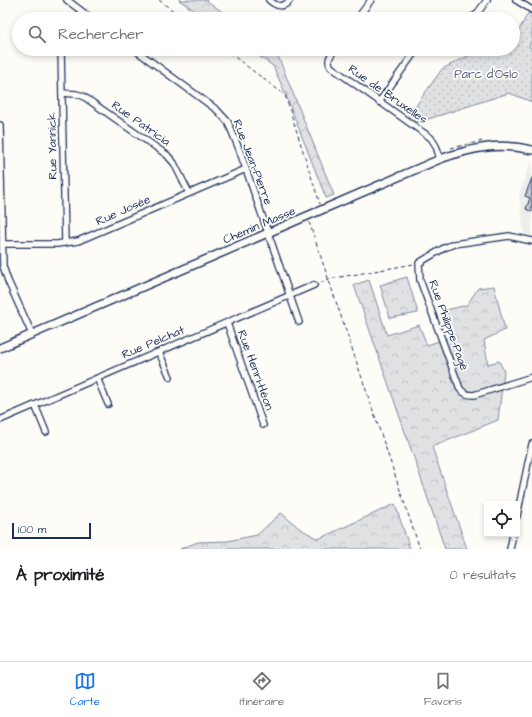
<!DOCTYPE html>
<html lang="fr">
<meta charset="utf-8">
<style>
:root{--surface:#fff;--page:#f6f6f6;--text:#202124;--muted:#757577;--line:#e0e0e0;--accent:#1a73e8}
body{margin:0;font-family:"Architects Daughter",sans-serif;background:var(--page);color:var(--text)}
.controls{position:absolute;right:12px;bottom:12px;display:grid;overflow:hidden;border-radius:0px;box-shadow:0 2px 6px #0003}
.controls button{width:36px;height:36px;display:grid;place-items:center;padding:0;border:0;border-bottom:1px solid var(--line);background:var(--surface);color:var(--text);font:20px sans-serif}
.scale{position:absolute;left:12px;bottom:10px;width:79px;box-sizing:border-box;padding-left:4px;border:2px solid #1b2f5e;border-top:0;font-size:11px;line-height:14px;white-space:nowrap;color:#1b2f5e;-webkit-text-stroke:3px #fdfcf7;paint-order:stroke}
.list{margin:0;padding:0;list-style:none}
h2{display:flex;justify-content:space-between;align-items:center;height:52px;margin:0;padding:0 16px;font-size:17px}
h2 small{font-size:13px;font-weight:400;color:var(--muted)}
.icon{flex:none;width:22px;height:22px;fill:none;stroke:currentColor;stroke-width:2;stroke-linecap:round;stroke-linejoin:round}
.map{position:relative;flex:none;width:532px;height:549px;overflow:hidden}
.search{position:absolute;background:var(--surface);box-shadow:0 2px 6px #0003;left:12px;right:12px;top:12px;height:44px;display:flex;align-items:center;gap:10px;box-sizing:border-box;padding:0 14px;border-radius:22px;color:var(--muted);font-size:15px}
.sheet{height:112px;background:var(--surface)}
nav{display:flex;justify-content:space-around;align-items:center;box-sizing:border-box;height:56px;border-top:1px solid var(--line);background:var(--surface);font-size:11px;color:var(--muted)}
nav a{display:grid;justify-items:center;gap:2px}
nav .on{color:var(--accent)}
.map>svg:first-child{display:block}
</style>
<div class="map">
<svg width="532" height="549" viewBox="0 0 532 549">
<defs>
<pattern id="forest-crowns" width="20" height="18" patternUnits="userSpaceOnUse"><rect width="20" height="18" fill="#e0e1e3"/><path d="M2 6a3 3 0 1 1 6 0M12 15a3 3 0 1 1 6 0" fill="none" stroke="#c0c1c5"/></pattern>
<pattern id="park-dots" width="8" height="8" patternUnits="userSpaceOnUse"><rect width="8" height="8" fill="#e0e1e3"/><path d="M2 2h.1M6 6h.1" fill="none" stroke="#c0c1c5" stroke-width="1.8" stroke-linecap="round"/></pattern>
<pattern id="building-hatch" width="6" height="6" patternUnits="userSpaceOnUse"><rect width="6" height="6" fill="#c9ccd3"/><path d="M-1 1l2-2M0 6l6-6M5 7l2-2" fill="none" stroke="#acb0b8"/></pattern>
</defs>
<rect width="100%" height="100%" fill="#fdfcf7"/>
<filter id="ink" filterUnits="userSpaceOnUse"><feTurbulence type="fractalNoise" baseFrequency=".025" numOctaves="2"/><feDisplacementMap in="SourceGraphic" scale="8" xChannelSelector="R" yChannelSelector="G"/><feConvolveMatrix kernelMatrix="1 2 1 2 8 2 1 2 1" color-interpolation-filters="sRGB"/></filter>
<g filter="url(#ink)">
<path fill="#edeeec" d="M532 159V236L524 234 519 193Z"/>
<path fill="url(#forest-crowns)" stroke="#7e88a0" d="M179 0H206L232 19H206Z
M249 49H274L276 51 334 195 326 198 283 88 273 66Z
M407 277 418 313 390 318 380 285Z
M369 280 387 335 419 325 427 345 451 337 446 310 467 305 478 288 494 286 505 330 484 340 488 364 499 361 504 371 498 420 432 447 467 549H445L413 455 354 285Z
M395 504 410 549H180L198 542 228 541 257 535 281 513 299 528 318 539Z"/>
<path fill="url(#park-dots)" stroke="#7e88a0" d="M528 13 532 14V40L529 47 532 48V102L509 93 416 123 408 117 442 69 482 49H513V37L515 38Z"/>
<path fill="url(#building-hatch)" stroke="#1b2f5e" d="M532 178V212L526 209 530 198 525 196Z"/>
<g fill="none" stroke-linecap="round" stroke-linejoin="round">
<defs>
<path id="minor" d="M67 0 92 19
M269 0C276 6 283 9 290 0
M516 0 532 10
M76 19 82 12
M357 19 371 0
M468 19 476 15 487 0
M61 49 65 243
M134 49 217 110 228 122 239 149 299 322
M335 49C331 55 326 60 331 67L431 138 436 146 440 159
M62 93 76 94 83 96 167 155 174 163 189 193
M379 102 417 49
M0 125 3 266 8 281 32 334
M532 241 509 236 454 244 444 248 419 263 420 280 460 389C465 394 467 395 474 395L532 377
M2 244H57L78 241 246 169
M227 323 263 425
M159 352 170 377
M97 378 108 404
M35 405 46 432
M0 420 314 285
M517 516 532 444
M510 549 513 534"/>
<path id="tertiary" d="M0 348 440 159C472 148 498 142 532 150"/>
</defs>
<use href="#minor" stroke="#1b2f5e" stroke-width="8"/>
<use href="#tertiary" stroke="#1b2f5e" stroke-width="10"/>
<path stroke="#1b2f5e" stroke-width="1" stroke-dasharray="4 3" stroke-linecap="butt" d="M159 0 184 19
M224 49 285 95 320 204
M451 148 483 141
M309 222 420 549
M320 283 329 279 414 264"/>
<use href="#minor" stroke="#fdfcf7" stroke-width="5.5"/>
<use href="#tertiary" stroke="#fdfcf7" stroke-width="7"/>
</g>
</g>
<g text-anchor="middle" stroke-width="3.5" stroke-linejoin="round" paint-order="stroke">
<g font-size="12" fill="#4c5c7f" stroke="#fdfcf7">
<text x="486" y="78">Parc d'Oslo</text>
</g>
<g font-size="12" fill="#1b2f5e" stroke="#fdfcf7">
<text transform="translate(388 94) rotate(35)" y="4">Rue de Bruxelles</text>
<text transform="translate(141 123) rotate(35)" y="4">Rue Patricia</text>
<text transform="translate(52 146) rotate(-91)" y="4">Rue Yannick</text>
<text transform="translate(253 162) rotate(69)" y="4">Rue Jean-Pierre</text>
<text transform="translate(123 210) rotate(-24)" y="4">Rue Josée</text>
<text transform="translate(259 225) rotate(-23)" y="4">Chemin Masse</text>
<text transform="translate(449 325) rotate(70)" y="4">Rue Philippe-Pagé</text>
<text transform="translate(153 342) rotate(-23)" y="4">Rue Pelchat</text>
<text transform="translate(256 370) rotate(70)" y="4">Rue Henri-Héon</text>
</g>
</g>
</svg>
<div class="controls">
<button><svg class="icon" aria-label="locate" viewBox="0 0 24 24"><circle cx="12" cy="12" r="6"/><path d="M12 2v4M12 18v4M2 12h4M18 12h4"/></svg></button>
</div>
<div class="scale">100 m</div>
<div class="search"><svg class="icon" aria-label="search" viewBox="0 0 24 24"><circle cx="10" cy="10" r="6"/><path d="M15 15l6 6"/></svg>Rechercher</div>
</div>
<section class="sheet">
<h2>À proximité<small>0 résultats</small></h2>
<ul class="list">
</ul>
</section>
<nav>
<a class="on"><svg class="icon" aria-label="map" viewBox="0 0 24 24"><path d="M3 6l6-2 6 2 6-2v14l-6 2-6-2-6 2zM9 4v14M15 6v14"/></svg>Carte</a>
<a><svg class="icon" aria-label="directions" viewBox="0 0 24 24"><path d="M12 3l9 9-9 9-9-9zM9 14v-3h6M13 9l2 2-2 2"/></svg>Itinéraire</a>
<a><svg class="icon" aria-label="saved" viewBox="0 0 24 24"><path d="M7 4h10v16l-5-4-5 4z"/></svg>Favoris</a>
</nav>
